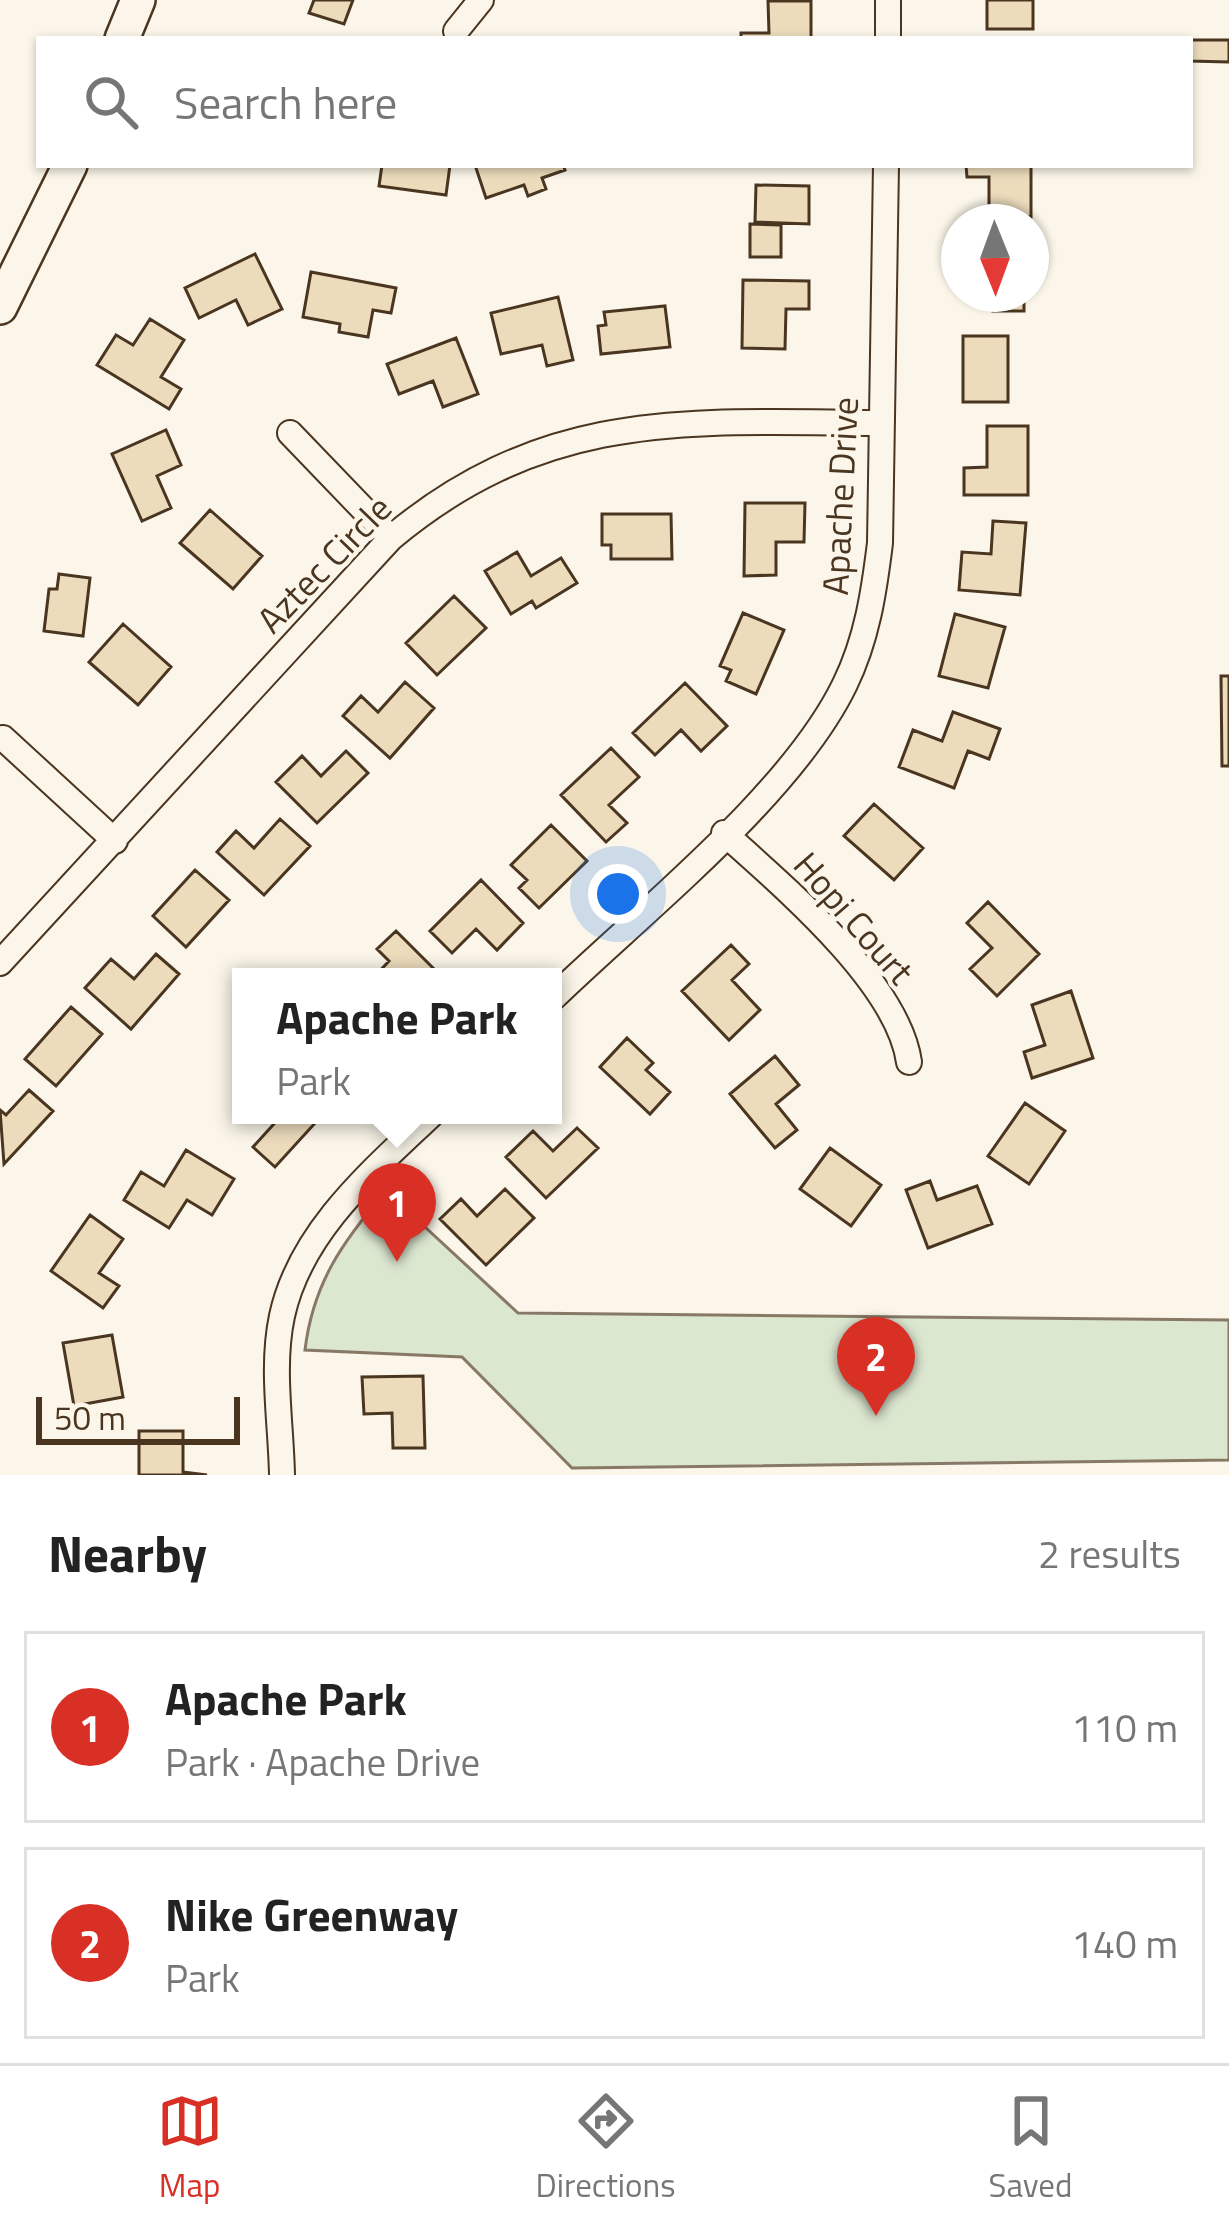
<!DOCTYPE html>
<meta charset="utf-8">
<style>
:root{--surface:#fff;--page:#f6f6f6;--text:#222;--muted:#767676;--line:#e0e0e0;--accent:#d93025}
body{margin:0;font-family:"Titillium Web",sans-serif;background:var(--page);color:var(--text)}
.compass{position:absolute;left:941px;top:204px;width:108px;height:108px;border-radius:50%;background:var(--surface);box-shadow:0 3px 9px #0004;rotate:179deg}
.scale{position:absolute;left:36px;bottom:30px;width:204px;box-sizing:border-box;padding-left:12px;border:6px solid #4a3520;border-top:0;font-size:33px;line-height:42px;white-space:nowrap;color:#4a3520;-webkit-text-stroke:9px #fbf6e9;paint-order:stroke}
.you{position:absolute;left:618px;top:894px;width:42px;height:42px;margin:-30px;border:9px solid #fff;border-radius:50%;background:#1a73e8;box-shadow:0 0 0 18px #1a73e833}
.badge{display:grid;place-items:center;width:78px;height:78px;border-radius:50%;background:var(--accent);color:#fff;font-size:39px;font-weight:700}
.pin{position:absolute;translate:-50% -99px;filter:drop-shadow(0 3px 6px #0008)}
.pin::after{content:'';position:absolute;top:63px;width:42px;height:36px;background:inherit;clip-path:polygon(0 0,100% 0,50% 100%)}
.popup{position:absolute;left:232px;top:968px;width:330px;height:156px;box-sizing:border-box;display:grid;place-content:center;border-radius:0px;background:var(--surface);filter:drop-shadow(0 3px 9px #0005);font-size:39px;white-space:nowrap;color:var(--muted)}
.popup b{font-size:45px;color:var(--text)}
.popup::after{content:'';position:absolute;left:50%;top:100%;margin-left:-24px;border:24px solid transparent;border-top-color:var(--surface)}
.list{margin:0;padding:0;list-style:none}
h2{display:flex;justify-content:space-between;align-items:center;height:156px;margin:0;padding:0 48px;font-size:51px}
h2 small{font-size:39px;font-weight:400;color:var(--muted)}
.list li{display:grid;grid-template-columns:78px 1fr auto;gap:36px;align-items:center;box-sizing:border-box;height:192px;margin:0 24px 24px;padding:0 24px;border:3px solid var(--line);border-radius:0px}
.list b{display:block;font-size:45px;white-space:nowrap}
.list p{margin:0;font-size:39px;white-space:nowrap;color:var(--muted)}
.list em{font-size:39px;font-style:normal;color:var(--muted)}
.icon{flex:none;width:66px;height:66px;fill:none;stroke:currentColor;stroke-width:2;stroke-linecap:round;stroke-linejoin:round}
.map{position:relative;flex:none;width:1229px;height:1475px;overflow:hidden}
.search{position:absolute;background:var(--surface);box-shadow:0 3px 9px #0004;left:36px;right:36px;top:36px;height:132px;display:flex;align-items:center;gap:30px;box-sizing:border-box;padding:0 42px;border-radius:0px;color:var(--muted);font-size:45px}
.sheet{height:588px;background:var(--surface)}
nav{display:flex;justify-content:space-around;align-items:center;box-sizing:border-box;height:168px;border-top:3px solid var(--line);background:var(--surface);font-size:33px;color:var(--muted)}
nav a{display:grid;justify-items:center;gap:6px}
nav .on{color:var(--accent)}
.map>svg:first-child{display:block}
</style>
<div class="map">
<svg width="1229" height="1475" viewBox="0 0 1229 1475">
<rect width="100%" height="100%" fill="#fbf6e9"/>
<path fill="#dce7d0" stroke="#887966" stroke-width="3" d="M386 1191 518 1313 1229 1320V1460L572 1468 462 1357 305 1350C313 1283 343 1241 386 1191Z"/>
<path fill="#ecdcbc" stroke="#4a3520" stroke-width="3" d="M314 0H353L344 24 309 13Z
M987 0H1033V29H987Z
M768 1H811V39H741V33H769Z
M1190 40H1229V62L1190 61Z
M382 165H450L446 195 379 186Z
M475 165H563L565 170 542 178 546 189 528 196 524 185 486 198Z
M966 165H1031V217H989V177H967Z
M756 185 809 186V224L755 222Z
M750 224 781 225V257H750Z
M255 254 282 309 248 325 236 300 199 318 185 288Z
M311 272 396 288 391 313 373 310 368 337 339 332 340 324 303 317Z
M743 280 809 281V309H786L785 349 742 348Z
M993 294H1024V311H993Z
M558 297 573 360 547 366 542 345 501 354 491 313Z
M665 306 670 347 601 354 598 326 606 325 604 312Z
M150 319 184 340 161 377 181 389 169 409 97 365 116 335 133 345Z
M963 336H1008V402H963Z
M456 338 478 394 443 407 433 381 399 394 387 364Z
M987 426H1028V495H964V468L987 467Z
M166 430 181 465 157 476 171 508 142 521 112 454Z
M745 503H805L804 542H776V575L744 576Z
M210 510 262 556 233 589 180 543Z
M602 514H671L672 559H611V545H602Z
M993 521 1026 523 1020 595 959 590 962 552 991 554Z
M517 552 531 576 561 558 577 583 536 608 532 601 511 614 485 571Z
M59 574 90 578 83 636 44 631 49 589H57Z
M454 596 486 628 437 675 406 643Z
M743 613 784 630 756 694 726 681 731 670 720 666Z
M955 614 1005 627 988 688 939 676Z
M123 624 171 667 138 705 89 662Z
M1221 676H1229V766H1222Z
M405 682 434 708 390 758 343 716 361 696 378 712Z
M685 683 727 726 701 751 681 730 655 755 633 733Z
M953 712 1000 729 989 759 968 751 954 788 899 767 913 730 942 741Z
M611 748 639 777 609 805 627 823 606 842 561 795Z
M346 751 368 773 317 823 276 782 302 756 321 776Z
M874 804 923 848 894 880 844 836Z
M280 819 310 846 264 895 217 852 236 831 254 848Z
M551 825 587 861 539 908 519 888 527 880 511 865Z
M195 870 229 900 186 947 153 916Z
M481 880 523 923 497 950 476 929 452 953 430 931Z
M988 902 1039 954 997 996 970 969 992 948 967 923Z
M396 931 442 977H374L389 961 377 949Z
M731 945 749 964 732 980 760 1010 729 1040 682 991Z
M156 954 179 974 131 1029 85 988 111 959 134 979Z
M1071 991 1093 1058 1032 1078 1024 1052 1045 1045 1032 1005Z
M71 1007 102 1034 56 1086 25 1059Z
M627 1038 653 1063 646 1070 670 1092 650 1114 600 1067Z
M775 1056 799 1085 776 1104 797 1130 775 1148 730 1094Z
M29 1090 53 1111 4 1164 0 1110 6 1115Z
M1025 1103 1065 1131 1029 1184 988 1156Z
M282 1115H310L317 1121 275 1167 253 1147Z
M577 1128 598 1148 546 1198 506 1157 533 1131 553 1151Z
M830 1148 881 1185 851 1226 800 1189Z
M186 1150 234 1179 212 1215 187 1200 169 1228 124 1200 141 1172 164 1186Z
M930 1181 937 1200 977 1186 992 1224 928 1248 906 1190Z
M505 1189 534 1218 486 1265 440 1219 461 1199 477 1216Z
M90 1215 123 1239 99 1273 119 1286 103 1308 51 1271Z
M112 1335 123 1397 74 1406 63 1343Z
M423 1376 425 1448H393L392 1413 364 1414 362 1377Z
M139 1431H183V1472L207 1475H139Z"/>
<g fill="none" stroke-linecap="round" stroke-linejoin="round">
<defs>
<path id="street" d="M456 31 481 0
M888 39V0
M290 433 391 538
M3 738 115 841
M724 833C783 886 898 983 909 1062
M0 963 391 538C548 407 691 422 882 423
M553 998C643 911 792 794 845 684 867 639 874 592 880 543L886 165
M282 1475C281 1423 271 1367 282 1316 300 1232 372 1171 431 1115"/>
<path id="secondary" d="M122 39 138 0
M0 307 70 165"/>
</defs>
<use href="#street" stroke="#4a3520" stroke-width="28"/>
<use href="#secondary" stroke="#4a3520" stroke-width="38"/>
<use href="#street" stroke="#fbf6e9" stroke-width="24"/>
<use href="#secondary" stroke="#fbf6e9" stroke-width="33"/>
</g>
<g text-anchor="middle" stroke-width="9" stroke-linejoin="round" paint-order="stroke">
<g font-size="36" fill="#4a3520" stroke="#fbf6e9">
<text transform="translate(840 496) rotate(-87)" y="13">Apache Drive</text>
<text transform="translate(324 564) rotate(-46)" y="13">Aztec Circle</text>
<text transform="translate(854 918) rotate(49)" y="13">Hopi Court</text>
</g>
</g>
</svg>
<svg class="compass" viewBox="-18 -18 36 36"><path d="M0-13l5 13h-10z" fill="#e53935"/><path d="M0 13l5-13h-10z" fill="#767676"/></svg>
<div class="scale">50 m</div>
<div class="you"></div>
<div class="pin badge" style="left:397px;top:1262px">1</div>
<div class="popup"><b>Apache Park</b>Park</div>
<div class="pin badge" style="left:876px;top:1416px">2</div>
<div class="search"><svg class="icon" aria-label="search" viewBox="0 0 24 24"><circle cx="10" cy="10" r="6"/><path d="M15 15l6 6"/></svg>Search here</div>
</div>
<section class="sheet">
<h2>Nearby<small>2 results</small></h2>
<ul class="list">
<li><span class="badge">1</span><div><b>Apache Park</b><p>Park · Apache Drive</p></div><em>110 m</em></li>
<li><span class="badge">2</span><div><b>Nike Greenway</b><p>Park</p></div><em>140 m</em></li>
</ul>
</section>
<nav>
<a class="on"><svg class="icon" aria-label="map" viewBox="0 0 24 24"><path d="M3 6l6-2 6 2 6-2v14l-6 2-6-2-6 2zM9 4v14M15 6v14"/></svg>Map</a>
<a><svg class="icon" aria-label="directions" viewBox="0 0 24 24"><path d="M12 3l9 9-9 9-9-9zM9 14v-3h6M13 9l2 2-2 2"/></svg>Directions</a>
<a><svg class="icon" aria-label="saved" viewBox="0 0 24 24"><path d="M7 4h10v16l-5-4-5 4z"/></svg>Saved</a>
</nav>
